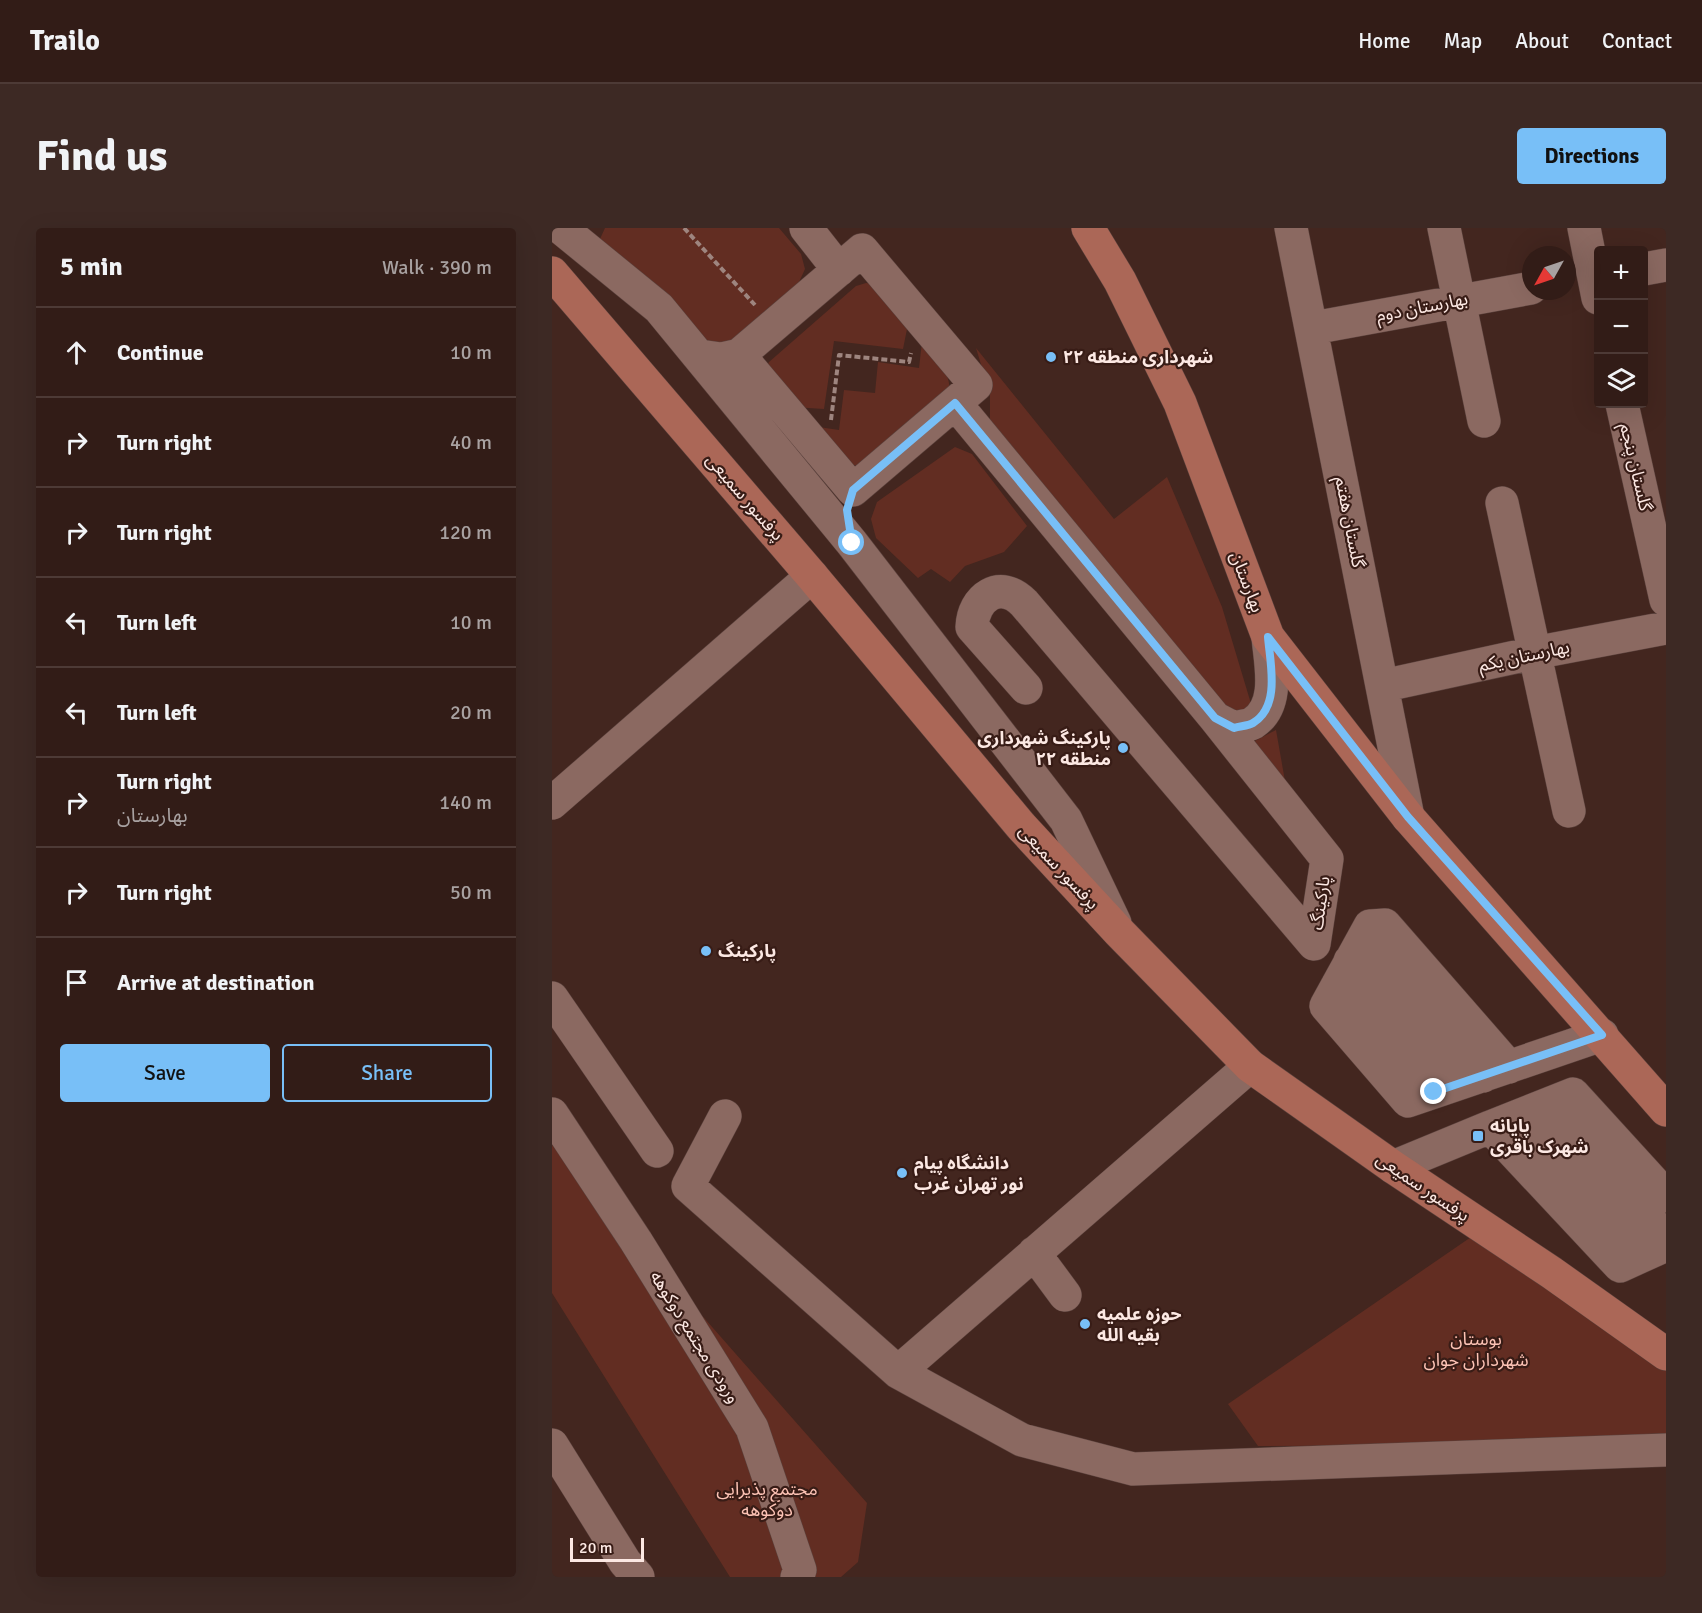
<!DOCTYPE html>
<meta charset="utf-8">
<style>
:root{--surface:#321c17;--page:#3d2924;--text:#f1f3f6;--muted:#a8a1a1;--line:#4d3a36;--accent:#78bff7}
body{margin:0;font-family:Signika,"Noto Sans Arabic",sans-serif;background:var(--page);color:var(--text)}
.controls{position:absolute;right:18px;top:18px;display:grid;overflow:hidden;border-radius:6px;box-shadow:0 6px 24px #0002}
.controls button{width:54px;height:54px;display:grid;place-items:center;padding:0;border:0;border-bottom:2px solid var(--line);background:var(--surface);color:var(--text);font:30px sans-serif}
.compass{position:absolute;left:970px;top:18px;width:54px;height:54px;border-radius:50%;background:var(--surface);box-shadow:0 6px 24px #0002;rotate:230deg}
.scale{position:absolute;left:18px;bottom:15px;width:74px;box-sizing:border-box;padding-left:6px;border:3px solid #fce8e3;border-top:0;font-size:16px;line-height:21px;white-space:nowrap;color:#fce8e3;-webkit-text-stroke:4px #381c16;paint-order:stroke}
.stop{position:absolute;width:18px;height:18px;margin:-14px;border:4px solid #78bff7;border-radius:50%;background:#fff}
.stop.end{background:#78bff7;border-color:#fff;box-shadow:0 2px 6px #0008}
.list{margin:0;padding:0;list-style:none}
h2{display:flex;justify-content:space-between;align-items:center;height:78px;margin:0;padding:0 24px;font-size:26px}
h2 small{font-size:20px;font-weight:400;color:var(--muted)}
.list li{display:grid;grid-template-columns:39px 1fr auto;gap:18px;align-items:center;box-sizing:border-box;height:90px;padding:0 24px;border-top:2px solid var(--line)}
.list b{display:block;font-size:22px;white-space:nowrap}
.list p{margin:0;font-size:20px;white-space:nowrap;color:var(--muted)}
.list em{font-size:20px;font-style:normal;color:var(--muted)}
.actions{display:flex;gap:12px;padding:18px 24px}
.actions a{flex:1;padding:14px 0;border:2px solid var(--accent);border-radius:6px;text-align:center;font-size:21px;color:var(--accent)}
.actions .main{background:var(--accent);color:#111}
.icon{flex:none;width:33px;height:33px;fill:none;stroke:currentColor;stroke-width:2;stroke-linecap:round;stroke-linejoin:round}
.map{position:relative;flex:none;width:1114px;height:1349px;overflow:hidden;border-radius:6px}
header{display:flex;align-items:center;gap:36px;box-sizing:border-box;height:84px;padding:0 30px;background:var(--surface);border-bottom:2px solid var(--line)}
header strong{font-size:28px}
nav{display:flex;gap:33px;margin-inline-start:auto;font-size:21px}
.intro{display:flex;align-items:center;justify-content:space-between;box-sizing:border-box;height:144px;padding:0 36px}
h1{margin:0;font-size:42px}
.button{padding:15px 27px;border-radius:6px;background:var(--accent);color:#111;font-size:21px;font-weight:700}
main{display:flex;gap:36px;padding:0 36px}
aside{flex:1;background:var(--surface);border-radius:6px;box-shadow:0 6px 24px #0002}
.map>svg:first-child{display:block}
</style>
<header>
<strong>Trailo</strong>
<nav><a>Home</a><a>Map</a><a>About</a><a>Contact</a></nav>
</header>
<div class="intro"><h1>Find us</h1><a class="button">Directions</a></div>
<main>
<aside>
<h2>5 min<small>Walk · 390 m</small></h2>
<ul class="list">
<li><svg class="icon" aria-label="ahead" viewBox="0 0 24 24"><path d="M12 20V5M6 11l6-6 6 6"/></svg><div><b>Continue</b></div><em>10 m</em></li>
<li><svg class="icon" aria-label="right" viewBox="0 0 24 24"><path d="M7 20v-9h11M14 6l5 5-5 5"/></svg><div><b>Turn right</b></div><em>40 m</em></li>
<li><svg class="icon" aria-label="right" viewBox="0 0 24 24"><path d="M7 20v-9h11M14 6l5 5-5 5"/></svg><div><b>Turn right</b></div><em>120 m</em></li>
<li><svg class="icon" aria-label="left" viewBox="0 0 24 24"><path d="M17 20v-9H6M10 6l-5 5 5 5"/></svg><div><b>Turn left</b></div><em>10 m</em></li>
<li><svg class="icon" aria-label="left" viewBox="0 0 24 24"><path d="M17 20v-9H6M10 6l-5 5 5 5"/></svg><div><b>Turn left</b></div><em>20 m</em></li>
<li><svg class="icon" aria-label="right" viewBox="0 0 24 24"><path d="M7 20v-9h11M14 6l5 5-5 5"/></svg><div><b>Turn right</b><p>بهارستان</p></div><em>140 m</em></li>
<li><svg class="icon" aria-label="right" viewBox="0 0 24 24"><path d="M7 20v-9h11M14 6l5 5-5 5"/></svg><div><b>Turn right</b></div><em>50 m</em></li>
<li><svg class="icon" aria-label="arrive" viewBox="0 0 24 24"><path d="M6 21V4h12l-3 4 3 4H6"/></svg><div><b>Arrive at destination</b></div></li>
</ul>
<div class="actions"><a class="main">Save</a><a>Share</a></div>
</aside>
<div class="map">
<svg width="1114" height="1349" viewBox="0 0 1114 1349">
<rect width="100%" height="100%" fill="#43261f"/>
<path fill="#622d22" d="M53 0H227L249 26 253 41 243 63 186 114 163 121 48 11Z
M314 55 323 56 356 96 351 121 282 113 272 181 241 179 213 141 217 134 304 58Z
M370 114C384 130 401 145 397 168L306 237 296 238 260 198 287 202 292 162 323 165 326 134 367 140Z
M424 120 562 291 615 249 670 379 700 479 693 487 672 485 438 196V166Z
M403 219 420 226 475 298 452 324 413 338 398 354 379 341 366 350 324 310 319 291 325 274Z
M724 502 736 570 693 518Z
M0 917 315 1275 306 1334 289 1349H178L0 1065Z
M922 1007 1114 1124V1205L935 1217 706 1218 676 1176Z"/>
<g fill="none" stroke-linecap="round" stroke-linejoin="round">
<defs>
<path id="minor" d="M9 0 107 80 300 315 514 592 563 695
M254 0 287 42
M739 0 856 589
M892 0 932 193
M1032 0 1046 70
M1092 41 1114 37
M761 100 979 60
M148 128 169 131 187 127 310 22 424 157 301 262 187 127
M403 175 663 490 775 631 762 716 472 375C448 350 421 370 420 399L474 460
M1070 176 1114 372
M950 275 1017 583
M830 458 982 425 1114 400
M663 490 682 500C688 498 696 498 701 495 729 477 718 435 716 409
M0 575 260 348
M811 711 931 848
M798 733 905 856
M786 756 879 860
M0 770 105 923
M957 839 833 697 818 698 774 778 856 873 1050 807
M991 878 1114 1010
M0 886 84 1013 200 1200 248 1342 245 1349
M173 888 136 958 346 1144 470 1212 581 1241 1114 1222
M966 888 1096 1025
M938 899 1021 866 1114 968
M841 939 938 899 1068 1038 1114 1017
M482 1025 513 1067
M346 1144 698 838
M0 1217 73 1334 86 1349"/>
<path id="major" d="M536 0 568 53 628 175 716 409 856 589 1114 882
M0 45 260 348 469 598 567 704 698 838 841 939 1000 1045 1114 1126"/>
</defs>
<use href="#minor" stroke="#5b423d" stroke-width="34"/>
<use href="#major" stroke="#5b423d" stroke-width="34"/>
<path stroke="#9e857f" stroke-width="4" stroke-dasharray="6 3" stroke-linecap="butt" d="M132 0 203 77
M279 192 287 127 357 134 359 125"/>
<use href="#minor" stroke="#8b6961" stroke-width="33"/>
<use href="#major" stroke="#ab6757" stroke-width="33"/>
</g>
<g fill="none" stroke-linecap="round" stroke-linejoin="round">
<path stroke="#78bff7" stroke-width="8" d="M300 315 295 282 301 262 403 175 663 490 682 500C688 498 696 498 701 495 729 478 718 435 716 409L856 589 1050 807 882 864"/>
</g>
<g fill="#78bff7" stroke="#381c16" stroke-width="2">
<circle cx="499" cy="129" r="6"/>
<circle cx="571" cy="520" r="6"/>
<circle cx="154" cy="723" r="6"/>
<rect x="920" y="902" width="12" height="12" rx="3"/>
<circle cx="350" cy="945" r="6"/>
<circle cx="533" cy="1096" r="6"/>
</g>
<g text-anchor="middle" stroke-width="4.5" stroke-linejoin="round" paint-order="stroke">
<g font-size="18" fill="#fce8e3" stroke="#381c16">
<text transform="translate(870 79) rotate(-11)" y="6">بهارستان دوم</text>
<text transform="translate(1084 239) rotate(77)" y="6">گلستان پنجم</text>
<text transform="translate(193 269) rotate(49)" y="6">پرفسور سمیعی</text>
<text transform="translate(798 294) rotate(79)" y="6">گلستان هفتم</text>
<text transform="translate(695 354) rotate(69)" y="6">بهارستان</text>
<text transform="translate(972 428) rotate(-12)" y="6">بهارستان یکم</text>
<text transform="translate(507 639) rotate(47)" y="6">پرفسور سمیعی</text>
<text transform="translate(768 675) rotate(-82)" y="6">پارکینگ</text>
<text transform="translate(871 959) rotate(34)" y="6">پرفسور سمیعی</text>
<text transform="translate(143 1109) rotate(58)" y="6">ورودی مجتمع دوکوهه</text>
</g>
<g font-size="18" font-weight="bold" fill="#fce8e3" stroke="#381c16" text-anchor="start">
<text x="511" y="135">شهرداری منطقه ۲۲</text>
<text x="559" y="516" text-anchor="end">پارکینگ شهرداری<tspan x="559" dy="21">منطقه ۲۲</tspan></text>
<text x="166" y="729">پارکینگ</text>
<text x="938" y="904">پایانه<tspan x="938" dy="21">شهرک باقری</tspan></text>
<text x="362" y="941">دانشگاه پیام<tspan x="362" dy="21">نور تهران غرب</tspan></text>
<text x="545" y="1092">حوزه علمیه<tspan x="545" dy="21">بقیه الله</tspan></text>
</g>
<g font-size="18" fill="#fdc3b5" stroke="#381c16">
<text x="924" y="1117">بوستان<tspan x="924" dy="21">شهرداران جوان</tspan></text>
<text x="215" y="1267">مجتمع پذیرایی<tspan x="215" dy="21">دوکوهه</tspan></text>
</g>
</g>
</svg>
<div class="controls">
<button>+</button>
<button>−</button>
<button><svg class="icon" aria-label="layers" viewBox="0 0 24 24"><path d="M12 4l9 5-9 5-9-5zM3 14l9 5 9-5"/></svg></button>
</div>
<svg class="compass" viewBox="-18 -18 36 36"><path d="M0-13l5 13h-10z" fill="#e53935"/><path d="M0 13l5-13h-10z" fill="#a8a1a1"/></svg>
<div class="scale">20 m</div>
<div class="stop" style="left:300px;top:315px"></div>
<div class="stop end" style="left:882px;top:864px"></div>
</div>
</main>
